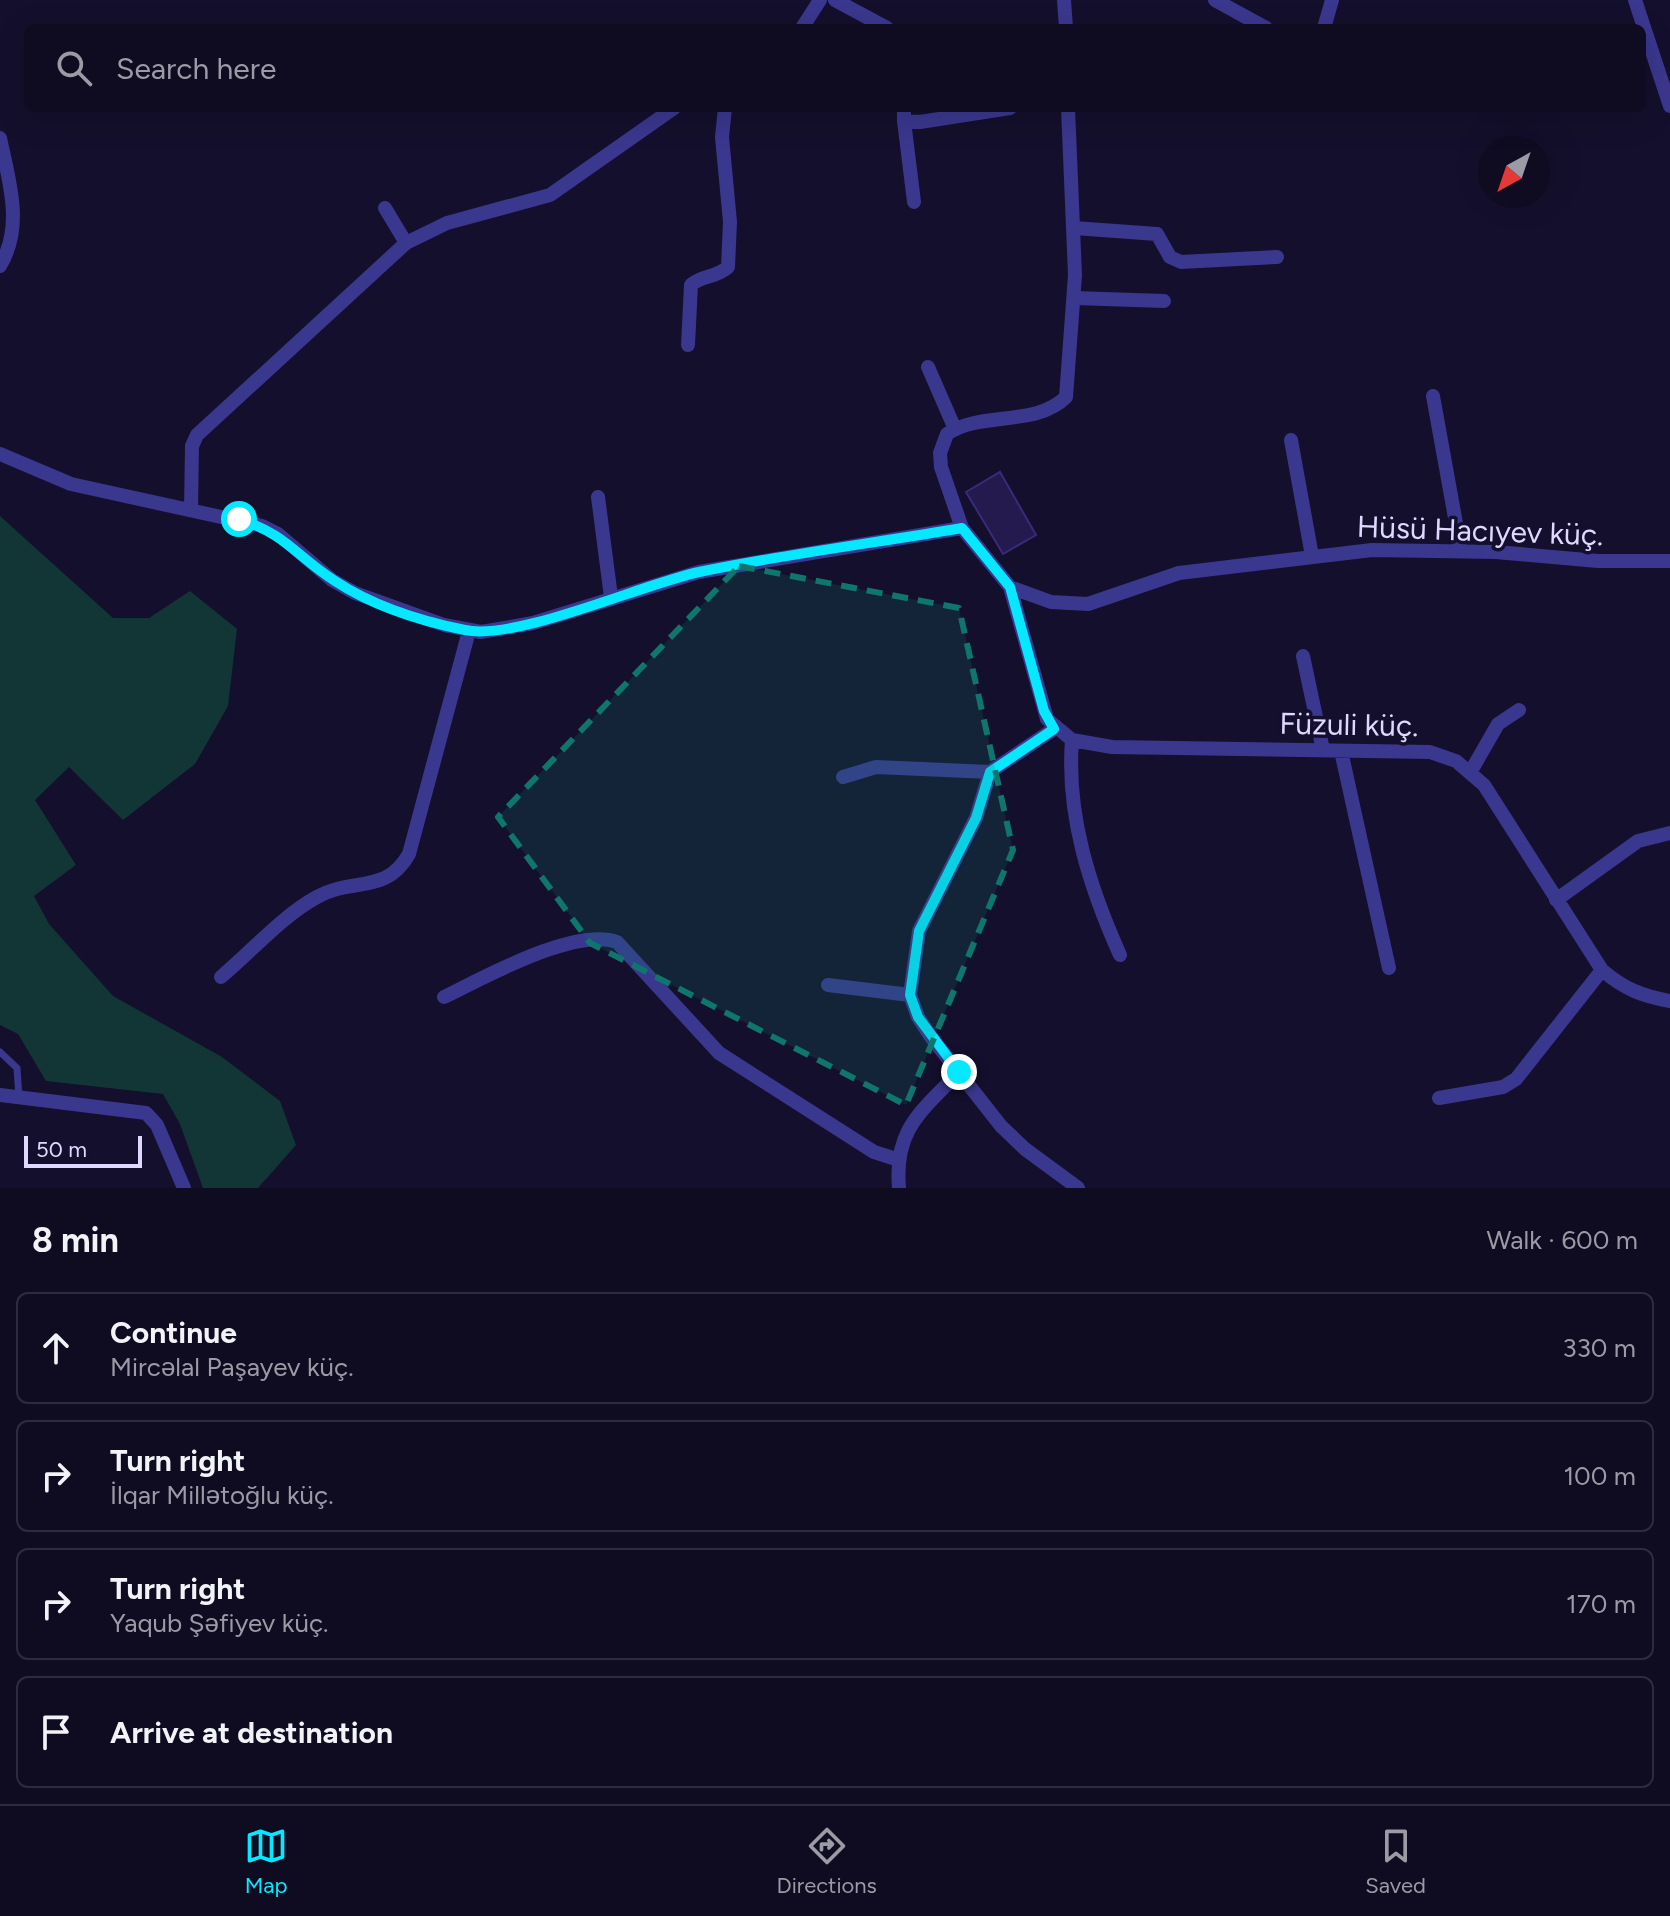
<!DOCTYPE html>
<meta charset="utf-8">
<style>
:root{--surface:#0f0b21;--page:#18142a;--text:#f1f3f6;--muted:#9b9ba5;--line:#2f2b3f;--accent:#06e8ff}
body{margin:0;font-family:Figtree,sans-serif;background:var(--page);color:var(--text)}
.compass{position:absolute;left:1478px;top:136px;width:72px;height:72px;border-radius:50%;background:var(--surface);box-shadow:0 8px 32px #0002;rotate:220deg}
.scale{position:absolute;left:24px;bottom:20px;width:118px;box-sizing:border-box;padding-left:8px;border:4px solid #dedaff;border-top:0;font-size:22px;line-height:28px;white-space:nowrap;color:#dedaff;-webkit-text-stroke:6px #140f2c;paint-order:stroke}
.stop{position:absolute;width:24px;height:24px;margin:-18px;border:6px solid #06e8ff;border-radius:50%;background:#fff}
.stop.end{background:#06e8ff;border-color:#fff;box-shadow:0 2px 8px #0008}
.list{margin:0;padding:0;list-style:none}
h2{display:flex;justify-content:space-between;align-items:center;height:104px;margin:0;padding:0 32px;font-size:34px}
h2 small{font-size:26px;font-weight:400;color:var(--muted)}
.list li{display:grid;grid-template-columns:52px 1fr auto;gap:24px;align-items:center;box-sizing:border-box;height:112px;margin:0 16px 16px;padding:0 16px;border:2px solid var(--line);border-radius:12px}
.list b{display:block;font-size:30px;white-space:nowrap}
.list p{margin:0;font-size:26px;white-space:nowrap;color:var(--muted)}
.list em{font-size:26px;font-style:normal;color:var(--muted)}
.icon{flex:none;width:44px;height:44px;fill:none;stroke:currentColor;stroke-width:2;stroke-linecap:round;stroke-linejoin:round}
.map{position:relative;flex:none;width:1670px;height:1188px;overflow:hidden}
.search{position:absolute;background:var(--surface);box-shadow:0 8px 32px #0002;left:24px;right:24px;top:24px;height:88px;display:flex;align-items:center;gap:20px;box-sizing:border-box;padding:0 28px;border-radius:12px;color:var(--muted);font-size:30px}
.sheet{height:616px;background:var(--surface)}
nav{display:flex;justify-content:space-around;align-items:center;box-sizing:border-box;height:112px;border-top:2px solid var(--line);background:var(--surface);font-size:22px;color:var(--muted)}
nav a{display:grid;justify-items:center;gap:4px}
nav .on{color:var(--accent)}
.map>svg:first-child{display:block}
</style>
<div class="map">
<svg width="1670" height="1188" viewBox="0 0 1670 1188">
<rect width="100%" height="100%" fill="#140f2c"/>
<path fill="#123635" d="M0 516 113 618H149L190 591 237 629 228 706 195 764 123 820 69 767 35 800 76 865 34 896 49 924 113 996 222 1057 280 1101 296 1145 258 1188H203L180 1124 163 1094 46 1081 18 1034 0 1025Z"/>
<path fill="#241a4e" stroke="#3a2a7c" stroke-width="2" d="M1000 472 1036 535 1003 554 966 492Z"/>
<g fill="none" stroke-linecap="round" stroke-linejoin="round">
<path stroke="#3a378e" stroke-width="7" d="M0 1052 17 1068 19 1098"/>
<path stroke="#3a378e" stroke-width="14" d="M835 0 887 28
M1064 0 1066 28
M1215 0 1266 28
M1635 0 1670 106
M802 28 820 0
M1324 28 1332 0
M904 108V121L920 122 1010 108
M1068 108 1075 275 1066 397C1036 427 981 411 947 434L940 453 941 467 962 528 1010 587 1047 719 1072 740 1112 747 1430 752 1456 761 1484 785 1602 970C1624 989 1642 996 1670 1001
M904 121 914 202
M0 138C9 181 24 226 0 266
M385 208 406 243
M1074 228 1157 234 1170 257 1181 262 1277 257
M1074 298 1164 301
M688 345 691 285C702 275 716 278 728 267L730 222 722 137 725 108
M928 367 955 429
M1433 396 1461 551
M1291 440 1312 556
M0 454 71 484 262 526 278 534 332 580 355 593 444 625 481 632 533 623 699 572 962 528
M598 497 611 597
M191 510 192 446 197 435 406 243 447 223 550 195 674 108
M1010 587 1051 602 1088 604 1179 573 1372 550 1496 552 1598 561H1670
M1303 656 1323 750
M1054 729 990 772 976 818 919 931 910 995 918 1017 931 1037 1001 1126 1025 1149 1078 1188
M1072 740C1066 815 1090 888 1120 955
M1341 751 1389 968
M1471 771 1498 724 1519 710
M843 777 876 767 990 772
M1556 900 1638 841 1670 833
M221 977C252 951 282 916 317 897 352 877 386 895 409 854L469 631
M828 985 910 995
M444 997C483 978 574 927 617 942L719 1053 874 1152 896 1159
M0 1095 146 1113 157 1125 184 1188
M1439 1098 1503 1087 1516 1079 1602 970
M899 1188C894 1129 921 1112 959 1072"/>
</g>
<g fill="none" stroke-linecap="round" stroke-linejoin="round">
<path stroke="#06e8ff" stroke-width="10" d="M239 519C286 534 297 557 335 581 373 606 420 621 465 630 516 641 640 585 699 572 786 554 875 543 962 528L1010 587 1044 711 1054 729 990 772 976 818 919 931 910 995 918 1017 959 1072"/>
</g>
<path fill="#0f766e" fill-opacity="0.2" stroke="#0f766e" stroke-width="6" stroke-dasharray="16 10" stroke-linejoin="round" d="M739 566 959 608 1013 850 906 1105 590 943 498 817Z"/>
<g text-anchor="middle" stroke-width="7" stroke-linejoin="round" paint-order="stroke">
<g font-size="30" fill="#dedaff" stroke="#140f2c">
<text transform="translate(1480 531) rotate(2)" y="10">Hüsü Hacıyev küç.</text>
<text transform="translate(1349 725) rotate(1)" y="10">Füzuli küç.</text>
</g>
</g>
</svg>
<svg class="compass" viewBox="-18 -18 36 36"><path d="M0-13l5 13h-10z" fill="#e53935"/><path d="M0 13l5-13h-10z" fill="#9b9ba5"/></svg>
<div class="scale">50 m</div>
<div class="stop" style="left:239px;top:519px"></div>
<div class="stop end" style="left:959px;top:1072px"></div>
<div class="search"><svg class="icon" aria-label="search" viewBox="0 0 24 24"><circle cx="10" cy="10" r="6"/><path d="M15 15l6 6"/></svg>Search here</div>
</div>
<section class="sheet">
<h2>8 min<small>Walk · 600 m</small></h2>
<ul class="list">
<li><svg class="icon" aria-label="ahead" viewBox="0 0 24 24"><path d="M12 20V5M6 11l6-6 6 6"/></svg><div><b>Continue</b><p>Mircəlal Paşayev küç.</p></div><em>330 m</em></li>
<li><svg class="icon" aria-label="right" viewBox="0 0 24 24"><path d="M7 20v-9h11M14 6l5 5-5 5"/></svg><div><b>Turn right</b><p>İlqar Millətoğlu küç.</p></div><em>100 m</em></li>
<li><svg class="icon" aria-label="right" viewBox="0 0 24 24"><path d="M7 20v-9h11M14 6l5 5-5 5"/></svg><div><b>Turn right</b><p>Yaqub Şəfiyev küç.</p></div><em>170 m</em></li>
<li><svg class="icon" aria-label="arrive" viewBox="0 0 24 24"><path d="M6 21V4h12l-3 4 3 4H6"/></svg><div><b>Arrive at destination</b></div></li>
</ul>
</section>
<nav>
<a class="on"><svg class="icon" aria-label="map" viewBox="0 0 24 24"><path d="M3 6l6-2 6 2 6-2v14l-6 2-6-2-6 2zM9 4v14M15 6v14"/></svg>Map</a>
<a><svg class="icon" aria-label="directions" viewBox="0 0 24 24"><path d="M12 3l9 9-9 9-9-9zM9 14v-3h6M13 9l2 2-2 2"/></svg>Directions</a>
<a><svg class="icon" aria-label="saved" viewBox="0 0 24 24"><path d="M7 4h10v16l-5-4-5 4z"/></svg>Saved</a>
</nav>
